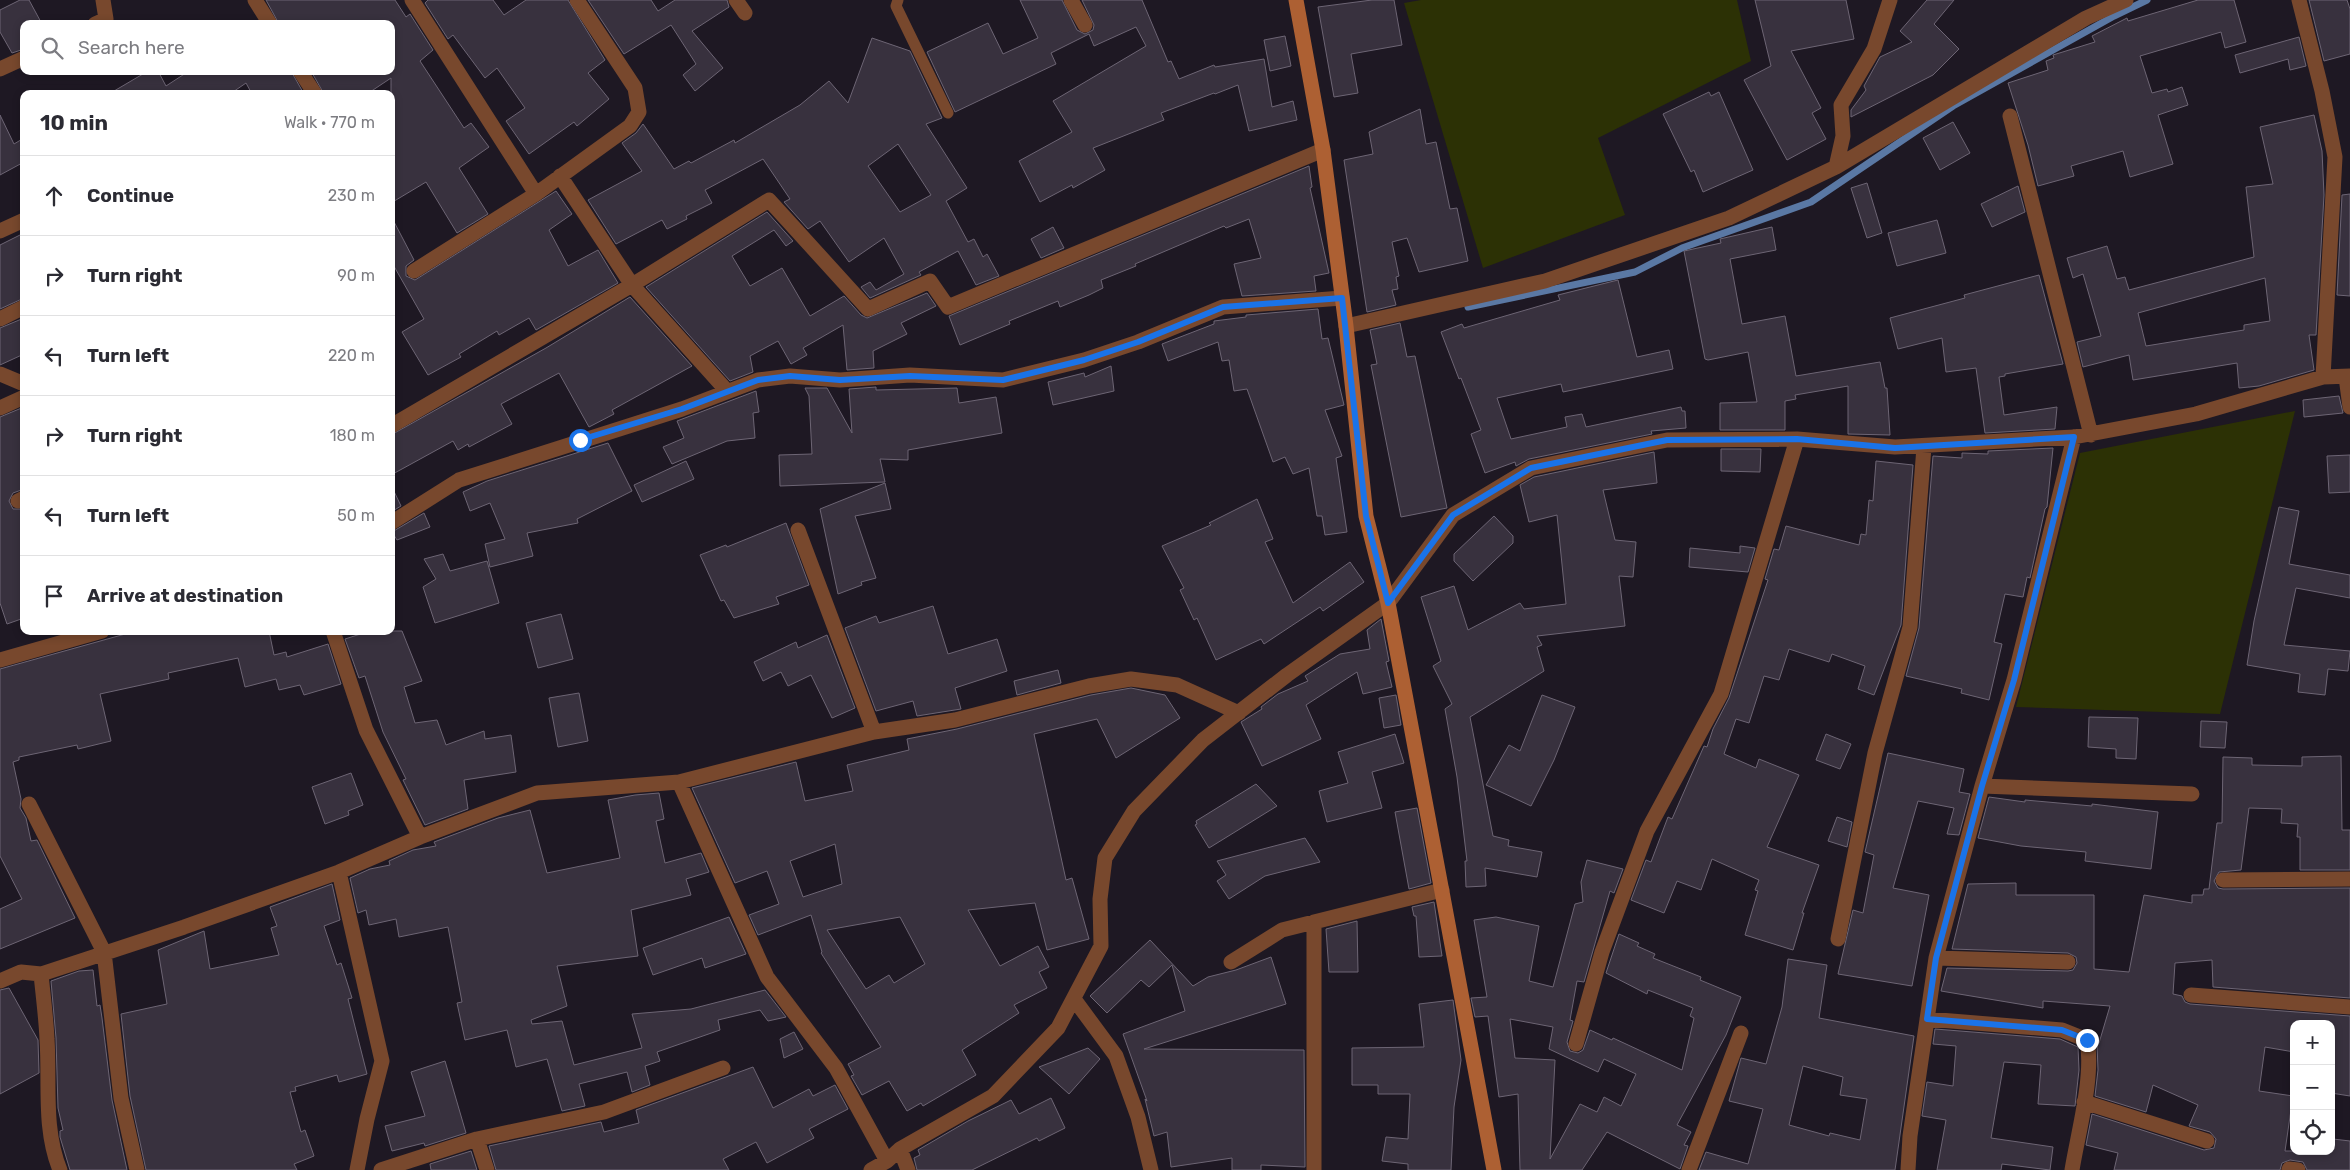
<!DOCTYPE html>
<meta charset="utf-8">
<style>
:root{--surface:#fff;--page:#f2f2f3;--text:#2b2b33;--muted:#7c7c81;--line:#e1e1e2}
body{margin:0;font-family:Rubik,sans-serif;background:var(--page);color:var(--text)}
.controls{position:absolute;right:15px;bottom:15px;display:grid;overflow:hidden;border-radius:10px;box-shadow:0 2px 8px #0003}
.controls button{width:45px;height:45px;display:grid;place-items:center;padding:0;border:0;border-bottom:1px solid var(--line);background:var(--surface);color:var(--text);font:25px sans-serif}
.stop{position:absolute;width:15px;height:15px;margin:-11px;border:4px solid #1a73e8;border-radius:50%;background:#fff}
.stop.end{background:#1a73e8;border-color:#fff;box-shadow:0 1px 5px #0008}
.list{margin:0;padding:0;list-style:none}
h2{display:flex;justify-content:space-between;align-items:center;height:65px;margin:0;padding:0 20px;font-size:21px}
h2 small{font-size:16px;font-weight:400;color:var(--muted)}
.list li{display:grid;grid-template-columns:32px 1fr auto;gap:15px;align-items:center;box-sizing:border-box;height:80px;padding:0 20px;border-top:1px solid var(--line)}
.list b{display:block;font-size:19px;white-space:nowrap}
.list em{font-size:16px;font-style:normal;color:var(--muted)}
.icon{flex:none;width:28px;height:28px;fill:none;stroke:currentColor;stroke-width:2;stroke-linecap:round;stroke-linejoin:round}
.map{position:relative;flex:none;width:2350px;height:1170px;overflow:hidden}
.search{position:absolute;background:var(--surface);box-shadow:0 2px 8px #0003;left:20px;top:20px;width:375px;height:55px;display:flex;align-items:center;gap:12px;box-sizing:border-box;padding:0 18px;border-radius:10px;color:var(--muted);font-size:19px}
.panel{position:absolute;background:var(--surface);box-shadow:0 2px 8px #0003;left:20px;top:90px;width:375px;height:545px;border-radius:10px}
.map>svg:first-child{display:block}
</style>
<div class="map">
<svg width="2350" height="1170" viewBox="0 0 2350 1170">
<rect width="100%" height="100%" fill="#1e1823"/>
<path fill="#2c3105" d="M1421 0H1737L1751 61 1598 138 1625 215 1483 268 1404 3Z
M2295 411 2220 714 2016 707 2080 453Z"/>
<g fill="none" stroke-linecap="round" stroke-linejoin="round">
<path stroke="#5a78a4" stroke-width="7" d="M1468 307 1635 272 1682 248 1811 202 1953 106 2114 16 2147 0"/>
</g>
<path fill="#38313e" stroke="#6d6574" fill-rule="evenodd" d="M20 0H29L42 24H24V49L12 53 0 32V10Z
M266 0H395L406 17 410 14 433 50 420 61 464 128 471 123 489 147 459 168 488 214 457 233 426 182 391 203V78L367 94H324L311 71H391V24H279Z
M428 0H493L504 15 526 0H568L605 60 588 73 609 99 577 126 574 122 529 154 506 121 525 108 497 68 485 78 453 35 448 39 425 3Z
M588 0H651L658 11 675 0H727L729 7 692 31 723 68 695 91 683 75 696 64 671 25 624 54Z
M1020 0H1062L1077 30 1085 34 1093 30 1094 25 1082 0H1142L1168 62 1171 61 1179 79 1214 65 1215 67 1264 59 1272 107 1293 101 1297 120 1249 131 1238 85 1215 94 1214 93 1161 113 1164 120 1093 148 1105 170 1073 188 1072 185 1040 202 1019 161 1072 132 1053 101 1146 46 1136 27 1094 46 1089 34 1051 53 1056 64 955 112 927 52 988 23 1003 54 1038 38Z
M1372 0H1394L1402 45 1351 54 1358 93 1334 97 1318 7Z
M1755 0H1846L1854 39 1791 51 1821 108 1812 113 1826 139 1787 160 1744 80 1771 66Z
M1927 0H1954L1934 24 1959 49 1933 75 1851 117V110L1866 90 1864 86 1880 57 1912 42 1900 31Z
M2198 0H2234L2246 42 2225 48 2221 32 2140 56 2152 93 2167 89 2168 92 2182 87 2188 105 2158 115 2173 164 2130 177 2123 151 2071 166 2074 176 2038 186 2028 145 2008 83 2048 70 2046 61 2054 58 2053 55 2095 42 2092 36 2127 18 2128 21Z
M2309 0H2347L2350 9V54L2324 61Z
M1285 36 1291 66 1270 71 1264 40Z
M2299 37 2306 66 2290 70 2288 59 2240 73 2235 55Z
M872 38 910 51 942 118 926 124 967 188 946 201 968 242 974 239 983 257 987 254 999 276 976 285 958 251 919 272 921 275 870 298 861 287 870 282 876 290 904 274 884 238 849 262 820 221 808 229 784 202 790 199 763 159 705 190 712 203 686 216 687 219 667 229 662 220 616 244 588 200 642 171 622 143 636 133 643 124 674 169 689 161 691 163 734 140 735 143 800 105 829 81 848 103ZM898 144 931 195 900 212 868 166Z
M148 71H158L166 86 189 71H291L304 94H252L246 83 230 94H109Z
M1709 92 1711 96 1719 92 1753 170 1703 192 1694 170 1691 172 1663 114Z
M1420 109 1426 144 1436 142 1450 209 1457 208 1468 261 1419 272 1407 238 1392 242 1399 276 1396 277 1398 289 1392 290 1396 305 1367 312 1344 160 1373 154 1369 132Z
M0 115 14 144 24 138V162L0 175Z
M2314 115 2322 151 2324 195 2316 335H2309L2314 370 2259 386 2239 388 2237 363 2133 380 2129 355 2083 367 2077 342 2101 336 2083 274 2073 278 2067 258 2107 246 2117 279 2125 277 2129 290 2254 257 2246 187 2273 184 2260 127ZM2265 278 2270 321 2244 325V330L2146 346 2138 313Z
M1953 122 1970 153 1940 170 1923 138Z
M1309 166 1312 187 1310 188 1329 273 1314 276 1316 291 1242 296 1234 264 1261 258 1249 219 1226 228 1224 226 1135 264 1136 266 1101 280 1103 288 1089 295 1060 307 1058 301 1009 321 1010 324 960 345 949 316Z
M1867 183 1882 233 1867 238 1851 188Z
M2018 186 2025 212 1992 227 1981 204Z
M556 191 572 214 549 230 568 266 598 250 618 283 536 330 529 318 499 335 497 331 459 354 461 357 428 375 402 332 424 319 391 261V216L414 260 406 266V276L415 280Z
M2350 194V296L2337 295 2342 195Z
M767 212 793 241 786 246 774 230 732 256 750 286 782 268 810 316 844 296 861 315 867 318 927 293 936 306 901 323 907 334 873 351 874 368 847 370 843 325 803 348 807 355 791 364 778 341 750 356 753 372 730 381 646 287Z
M1937 220 1946 253 1897 266 1888 233Z
M1053 227 1064 248 1041 258 1031 239Z
M1772 227 1776 250 1730 259 1742 324 1785 316 1796 376 1880 362 1885 388H1887L1890 435 1848 434V386L1795 395 1796 399 1785 401V430H1720V403L1757 402 1748 352 1708 360 1705 359 1684 251 1721 243 1720 239Z
M24 233V298L0 309V245Z
M2039 275 2063 364 2005 374V376L1999 377 2004 415 2057 407 2055 429 1985 433 1976 368 1946 372 1942 338 1898 349 1890 318 1965 298 1964 295Z
M1618 280 1637 357 1669 350 1673 369 1563 392 1561 384 1497 398 1511 439 1567 427 1565 417 1582 414 1586 427 1681 407 1682 411H1685L1686 428 1651 431 1652 434 1529 459 1516 466 1515 462 1485 473 1471 434 1481 430 1461 378 1459 379 1441 332 1462 324 1464 328 1560 300 1558 295Z
M630 297 692 366 612 410 614 414 589 427 559 373 501 404 512 424 469 447 468 444 458 450 453 441 391 475V435L546 348Z
M1318 309 1322 339 1328 338 1344 405 1325 410 1342 456 1336 458 1347 532 1325 535 1322 516H1317L1309 468 1293 474 1285 457 1273 462 1247 389 1234 391 1229 360 1222 361 1218 342 1168 361 1162 344 1214 324V321L1246 317V315Z
M24 318V354L0 365V328Z
M1400 323 1407 357 1415 356 1447 508 1401 517 1371 365 1377 364 1370 330Z
M1111 366 1114 391 1053 405 1048 382 1084 373 1085 377Z
M876 387V390L957 388 959 403 996 397 1002 433 908 450V460L880 459 885 482 780 486 779 455 812 454 809 396 805 388H827L852 433 849 389Z
M756 391 759 412 753 413 755 438 727 441 672 464 663 447 684 438 677 421Z
M2339 396 2343 413 2304 417 2303 400Z
M24 407V489L13 493 9 501 13 509H24V618L7 624 0 603V417Z
M608 443 632 491 577 519 578 523 527 533 533 556 490 567 485 544 505 539 490 503 470 511 463 492 487 481Z
M2053 448 2047 507 2045 509 2030 578 2027 577 2023 597 2005 594 1994 642 2002 644 1989 700 1961 693 1962 689 1906 676 1919 628 1933 456 1962 458V453L1988 454V451Z
M1721 449H1761L1760 472 1721 471Z
M1654 452 1657 483 1603 490 1615 540 1636 542 1633 577 1619 576 1625 626 1537 636 1542 645 1537 647 1544 671 1470 717 1493 836 1509 840 1508 846 1542 852 1537 877 1485 868 1486 886 1466 887 1465 861H1467L1457 777 1445 709 1452 704 1433 666 1441 661 1421 597 1454 586 1468 630 1520 603 1524 609 1566 604 1557 515 1529 522 1520 485 1534 477Z
M2350 455V492L2329 493 2327 456Z
M686 461 694 479 642 502 634 485Z
M1876 461 1913 465 1901 625 1874 695 1858 689 1865 666 1832 654 1829 662 1789 649 1779 680 1764 676 1749 723 1736 719 1724 754 1756 768 1759 759 1799 775 1767 847 1819 865 1802 913H1804L1793 950 1745 935 1758 891 1755 890 1759 880 1712 859 1701 890 1677 881 1664 913 1631 900 1646 860 1651 862 1668 817 1672 819 1704 746 1707 747 1713 729 1729 698 1768 580 1765 579 1774 549 1779 550 1786 526 1859 545 1861 534 1866 535 1869 500 1873 501Z
M885 483 891 509 855 516 876 578 861 582 862 585 838 594 820 509Z
M391 485 401 506 391 512Z
M1257 499 1273 539 1265 542 1293 603 1350 562 1364 582 1323 611 1320 607 1264 644 1261 639 1216 660 1197 618 1194 620 1180 590 1184 588 1162 546 1211 525 1209 523Z
M2279 507 2299 511 2289 564 2350 575V598L2296 588 2284 645 2350 651 2348 671 2328 669 2325 695 2298 692 2300 674 2247 665 2254 621Z
M424 513 430 527 397 540 392 532Z
M1494 516 1513 536V543L1473 581 1454 561V554Z
M786 523 809 585 776 597 779 604 734 618 724 600 721 601 700 555 726 545 727 547Z
M1740 546 1755 548 1748 572 1689 567 1690 548 1740 553Z
M443 554 450 571 487 561 499 603 435 623 423 587 436 579 424 559Z
M933 606 948 654 997 639 1007 671 955 688 961 709 917 716 913 701 876 711 845 628 876 616 879 623Z
M561 614 573 659 538 668 526 623Z
M1381 619 1389 661 1386 662 1392 687 1363 694 1357 672 1306 705 1321 739 1262 766 1241 722 1262 709 1261 707 1278 694 1308 681 1305 676 1340 654 1370 649 1367 630Z
M136 631H269L274 655 286 652 287 657 328 644 341 684 304 695 300 685 279 690 276 679 245 687 238 658 168 673 169 679 100 694 111 741 78 749 77 745 19 757V760L13 762 21 799 20 808 26 818 31 841 37 840 75 918 0 949V909L22 899 0 856V669Z
M370 631H402L422 681 404 687 415 723 437 720 446 745 484 731 485 739 511 735 516 772 464 780 468 809 425 825 403 780 406 779 383 732 365 676 359 678 345 639Z
M827 635 855 708 832 718 811 675 788 686 781 672 763 681 754 662 796 642 798 648Z
M1058 670 1061 683 1017 695 1014 681Z
M1131 688 1165 695 1180 718 1116 758 1097 719 1034 734 1066 880 1072 878 1089 939 1047 950 1035 903 968 910 1000 966 1038 946 1049 967 1039 972 1047 988 1014 1005 1019 1013 962 1050 976 1075 923 1106 921 1103 907 1111 889 1081 862 1095 851 1076 854 1075 848 1064 881 1047 821 953 822 952 811 915 758 935 749 915 779 904 767 871 735 883 692 788 796 762 805 801 853 791 847 765 909 750 907 739 957 729 1091 695ZM835 844 842 884 803 897 790 861ZM900 917 925 964 894 983 889 975 866 989 827 930Z
M579 693 588 741 558 747 549 698Z
M1396 695 1401 725 1384 728 1379 698Z
M1542 695 1575 707 1554 760 1531 806 1486 785 1509 745 1520 751Z
M2089 717 2138 718 2136 759 2116 758V749L2088 747Z
M2201 721 2227 722 2225 748 2200 747Z
M1395 734 1404 763 1372 772 1382 808 1327 822 1319 791 1348 783 1338 752Z
M1826 734 1851 744 1840 769 1816 760Z
M1888 753 1964 769 1959 792 1970 794 1959 835 1947 834 1954 808 1918 801 1893 888 1929 895 1912 986 1838 974 1853 910 1863 913 1874 855 1865 852Z
M2341 756 2342 830H2350V870H2300V837H2297L2298 824 2281 823 2282 809 2249 808 2241 870 2219 872 2214 881 2218 888 2223 889 2350 888V998L2213 987 2212 960 2175 963 2173 994 2182 996 2185 1002 2190 1004 2350 1016V1096L2331 1093V1024H2294V1052L2265 1047 2259 1091 2293 1096 2285 1151H2332L2333 1139 2350 1141V1170H2307L2303 1162 2290 1160 2282 1163 2280 1170H2114L2118 1153 2086 1145 2092 1114 2204 1150 2214 1148 2216 1139 2210 1132 2189 1126 2198 1105 2153 1085 2146 1112 2095 1096 2098 1070 2097 1043H2099L2110 1006 2043 1001V1008L1941 991 1947 968 2068 971 2073 970 2077 963 2076 957 2068 953 1952 949 1968 884 2016 883V895H2094V969L2129 972 2144 895 2192 903V895H2203L2204 889H2209L2217 823H2222L2223 757 2252 758V765L2302 766V757Z
M351 773 363 805 348 811 349 815 325 824 312 787Z
M1256 784 1277 806 1209 848 1195 825 1197 824 1196 821Z
M659 793 664 819 656 821 665 863 701 853 709 872 686 879 691 895 631 910 638 956 557 966 567 1006 531 1020 532 1024 562 1021 574 1065 642 1048 632 1014 691 1009 765 990 786 1017 768 1021 760 1010 718 1020 720 1030 657 1052 660 1061 645 1066 650 1085 632 1092 627 1072 579 1084 585 1106 562 1111 547 1059 516 1067 507 1030 465 1040 457 1003 462 1002 448 927 399 937 396 919 369 925 366 910 358 913 350 878 370 869 390 865 389 861 413 850 436 846 434 842 498 818 530 810 547 873 620 858 608 800 635 795Z
M1989 797 2025 802V800L2092 806V804L2158 812 2151 869 2085 861 2086 852 2021 846 1978 838Z
M1417 808 1431 883 1409 889 1395 812Z
M1837 817 1852 822 1847 847 1828 841Z
M1305 838 1320 862 1265 876 1229 899 1217 881 1226 875 1217 861Z
M1587 860 1623 869 1614 893 1610 891 1584 982 1577 981 1570 1020 1573 1021 1567 1042 1570 1051 1578 1053 1583 1050 1590 1030 1612 1040 1613 1038 1682 1070 1694 1018 1690 1016 1693 1008 1648 990 1647 994 1606 973 1619 934 1639 943 1637 946 1655 954 1653 958 1701 977 1700 980 1741 997 1726 1035 1677 1125 1691 1132 1684 1145 1688 1146 1680 1169 1607 1132 1582 1170H1520L1518 1094 1499 1097 1488 1016 1475 1017 1471 998 1487 997 1474 920 1496 917 1539 926 1529 981 1553 987 1575 904 1583 902 1581 882ZM1510 1019 1553 1027 1549 1049 1598 1072 1604 1059 1636 1074 1621 1106 1604 1097 1597 1112 1580 1104 1550 1159 1555 1060 1515 1058Z
M332 884 340 920 324 926 337 965 341 963 352 998 348 999 367 1074 339 1082 337 1075 295 1087 296 1091 290 1092 301 1132 305 1130 314 1156 294 1164 297 1170H146L130 1096 121 1014 167 1004 158 950 204 931 210 969 279 955 271 928 277 926 270 907Z
M1434 902 1442 956 1419 957 1416 916H1414L1412 907Z
M729 917 746 954 705 968 702 958 653 975 643 948Z
M1357 921 1358 972H1329L1326 929Z
M1150 940 1193 986 1208 977 1236 970 1271 957 1286 1004 1144 1049 1304 1050 1305 1167 1261 1165V1170H1232V1158L1171 1167 1167 1132 1154 1136 1145 1099 1147 1101 1123 1034 1185 1011 1172 965 1149 987 1141 980 1107 1013 1090 996Z
M1788 959 1827 965 1819 1018 1914 1036 1895 1170H1699L1706 1152 1748 1164 1763 1109 1729 1101 1741 1058 1766 1064 1782 1007ZM1803 1066 1843 1077 1840 1095 1867 1099 1860 1140 1830 1133 1829 1136 1789 1125Z
M93 970 97 1006 100 1005 102 1018 112 1100 127 1170H70L60 1137V1131L63 1130 58 1108 56 1038 51 981 79 971Z
M9 988 38 1040 39 1073 0 1094V990Z
M1453 1000 1461 1060 1454 1107 1451 1170H1408V1164L1382 1161 1386 1137 1408 1139 1410 1094H1378V1085H1352V1048L1424 1047 1419 1004Z
M1935 1029 2060 1039 2078 1047 2079 1070 2075 1106 2038 1104 2041 1065 2004 1062 1991 1138 2053 1147 2050 1170 2002 1164 2001 1170H1937L1946 1120 1922 1116 1927 1082 1953 1086 1956 1046 1933 1044Z
M794 1032 803 1049 784 1058 780 1039Z
M1088 1048 1100 1059 1069 1094 1039 1067Z
M445 1061 466 1133 425 1146 424 1143 392 1151 385 1126 425 1116 411 1072Z
M753 1067 773 1108 809 1089 813 1096 835 1085 848 1109 809 1129 814 1138 767 1163 756 1142 723 1159 729 1170H496L489 1146 601 1122 604 1132 639 1123 636 1110Z
M1051 1098 1065 1128 1039 1141 1037 1138 972 1170H917L914 1158 920 1155 918 1150 968 1121 1011 1100 1019 1114Z
M471 1151 477 1170H431L430 1164Z"/>
<g fill="none" stroke-linecap="round" stroke-linejoin="round">
<path stroke="#78482d" stroke-width="11" d="M898 0 896 6 948 113"/>
<path stroke="#78482d" stroke-width="15" d="M255 0 270 24
M412 0 536 194
M736 0 745 13
M1071 0 1085 25
M2299 0 2322 91 2335 157 2323 377
M95 24 106 19 103 0
M0 69 24 58
M300 71 315 94
M2010 116 2091 435
M1836 167 1843 136 1841 105 1874 49 1890 0
M560 176 632 285 727 391
M0 231 24 220
M414 271 536 194 630 126 639 112 635 88 577 0
M0 319 24 307
M1346 326 1545 281 1729 218 1836 167 2086 18 2126 0
M0 374 24 384
M2346 377 2350 407
M0 408 24 397
M391 426 632 285 769 200 868 309 930 281 948 307 1323 150
M18 501 24 498
M391 523 459 480 682 409 758 380 790 376 840 380 910 375 1003 380 1084 360 1138 342 1223 307 1342 298
M798 530 874 732
M333 631 366 730 420 837
M0 660 102 631
M679 782 767 977 836 1068 887 1161
M1982 786 2192 794
M29 804 104 952 121 1098 137 1170
M339 872 382 1061 367 1119 357 1170
M2223 880 2350 879
M1314 922V1170
M1838 939 1875 753 1910 627 1924 447
M1936 958 2068 962
M1231 962 1282 930 1442 890
M41 974C43 995 46 1017 47 1039 50 1083 43 1129 60 1170
M0 981 21 972 41 974 184 927 339 872 420 837 537 793 679 782 874 732 955 720 1089 686 1131 679 1177 685 1239 713
M2191 995 2350 1007
M1074 999 1116 1056 1138 1117 1151 1170
M1927 1019 2062 1030 2087 1040C2094 1076 2078 1133 2072 1170
M1576 1044 1602 952 1647 831 1721 694 1797 439
M2084 1102 2207 1141
M477 1139 487 1170
M900 1149 908 1170
M2289 1169 2298 1170
M381 1170 477 1139 604 1112 723 1068
M871 1170 887 1161 900 1149 993 1096 1058 1028 1101 946 1100 899 1105 858 1134 811 1203 740 1287 675 1388 603 1453 515 1531 468 1667 440 1797 439 1895 447 2074 437 2196 414 2323 377 2350 376
M1689 1170 1741 1033
M1908 1170 1910 1136 1936 958 1982 786 2014 680 2074 437"/>
<path stroke="#ad6033" stroke-width="15" d="M1296 0 1323 150 1346 326 1366 516 1388 603 1494 1170"/>
</g>
<g fill="none" stroke-linecap="round" stroke-linejoin="round">
<path stroke="#1a73e8" stroke-width="6" d="M580 440 682 409 758 380 790 376 840 380 910 376 1003 380 1084 360 1138 342 1223 307 1342 298 1366 516 1388 603 1453 515 1531 468 1667 440 1797 439 1895 448 2074 437 2014 680 1982 786 1936 958 1927 1019 2062 1030 2087 1040"/>
</g>
</svg>
<div class="controls">
<button>+</button>
<button>−</button>
<button><svg class="icon" aria-label="locate" viewBox="0 0 24 24"><circle cx="12" cy="12" r="6"/><path d="M12 2v4M12 18v4M2 12h4M18 12h4"/></svg></button>
</div>
<div class="stop" style="left:580px;top:440px"></div>
<div class="stop end" style="left:2087px;top:1040px"></div>
<div class="search"><svg class="icon" aria-label="search" viewBox="0 0 24 24"><circle cx="10" cy="10" r="6"/><path d="M15 15l6 6"/></svg>Search here</div>
<section class="panel">
<h2>10 min<small>Walk · 770 m</small></h2>
<ul class="list">
<li><svg class="icon" aria-label="ahead" viewBox="0 0 24 24"><path d="M12 20V5M6 11l6-6 6 6"/></svg><div><b>Continue</b></div><em>230 m</em></li>
<li><svg class="icon" aria-label="right" viewBox="0 0 24 24"><path d="M7 20v-9h11M14 6l5 5-5 5"/></svg><div><b>Turn right</b></div><em>90 m</em></li>
<li><svg class="icon" aria-label="left" viewBox="0 0 24 24"><path d="M17 20v-9H6M10 6l-5 5 5 5"/></svg><div><b>Turn left</b></div><em>220 m</em></li>
<li><svg class="icon" aria-label="right" viewBox="0 0 24 24"><path d="M7 20v-9h11M14 6l5 5-5 5"/></svg><div><b>Turn right</b></div><em>180 m</em></li>
<li><svg class="icon" aria-label="left" viewBox="0 0 24 24"><path d="M17 20v-9H6M10 6l-5 5 5 5"/></svg><div><b>Turn left</b></div><em>50 m</em></li>
<li><svg class="icon" aria-label="arrive" viewBox="0 0 24 24"><path d="M6 21V4h12l-3 4 3 4H6"/></svg><div><b>Arrive at destination</b></div></li>
</ul>
</section>
</div>
